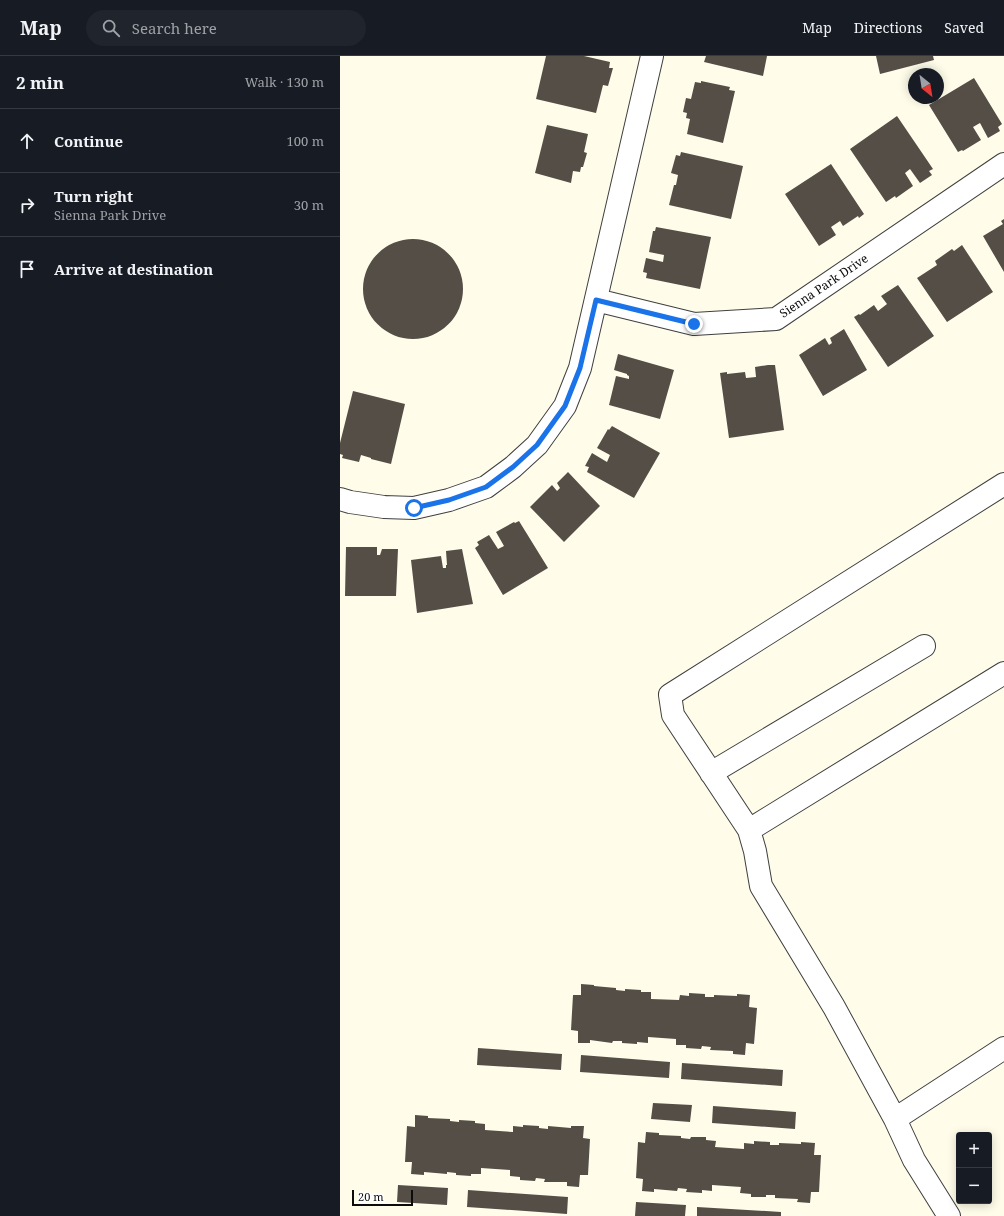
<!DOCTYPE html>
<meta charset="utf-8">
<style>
:root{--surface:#171b24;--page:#20242c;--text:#f1f3f6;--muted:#9ea1a6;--line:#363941}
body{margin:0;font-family:"Noto Serif",serif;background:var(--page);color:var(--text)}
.controls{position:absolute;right:12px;bottom:12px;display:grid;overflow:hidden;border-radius:4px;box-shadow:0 2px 10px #0003}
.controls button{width:36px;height:36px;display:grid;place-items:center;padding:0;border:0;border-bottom:1px solid var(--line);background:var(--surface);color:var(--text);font:20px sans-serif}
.compass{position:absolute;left:568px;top:12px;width:36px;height:36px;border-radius:50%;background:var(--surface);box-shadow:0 2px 10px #0003;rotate:150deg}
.scale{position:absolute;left:12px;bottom:10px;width:61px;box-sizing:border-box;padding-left:4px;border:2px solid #0c0c0c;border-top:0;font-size:11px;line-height:14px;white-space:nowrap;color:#0c0c0c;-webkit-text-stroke:3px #fff;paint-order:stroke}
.stop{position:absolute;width:12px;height:12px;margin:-9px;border:3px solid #1a73e8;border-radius:50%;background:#fff}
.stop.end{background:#1a73e8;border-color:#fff;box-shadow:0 1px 4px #0008}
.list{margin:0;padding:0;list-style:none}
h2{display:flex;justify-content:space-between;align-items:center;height:52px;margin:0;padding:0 16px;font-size:17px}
h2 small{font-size:13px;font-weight:400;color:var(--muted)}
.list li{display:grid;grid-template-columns:26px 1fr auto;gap:12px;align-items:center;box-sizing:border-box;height:64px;padding:0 16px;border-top:1px solid var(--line)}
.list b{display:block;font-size:15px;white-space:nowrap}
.list p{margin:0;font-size:13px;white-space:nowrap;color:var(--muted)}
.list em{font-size:13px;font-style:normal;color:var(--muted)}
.icon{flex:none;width:22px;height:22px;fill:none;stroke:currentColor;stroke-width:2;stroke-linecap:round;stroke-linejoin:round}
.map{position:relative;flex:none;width:664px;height:1160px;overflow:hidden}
header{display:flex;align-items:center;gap:24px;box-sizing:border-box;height:56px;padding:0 20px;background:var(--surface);border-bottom:1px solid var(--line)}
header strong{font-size:19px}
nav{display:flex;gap:22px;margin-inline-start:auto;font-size:14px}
.search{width:280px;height:36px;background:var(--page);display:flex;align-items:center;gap:10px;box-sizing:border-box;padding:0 14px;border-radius:22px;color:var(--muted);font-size:15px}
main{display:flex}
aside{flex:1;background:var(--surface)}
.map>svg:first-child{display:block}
</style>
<header>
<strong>Map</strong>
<div class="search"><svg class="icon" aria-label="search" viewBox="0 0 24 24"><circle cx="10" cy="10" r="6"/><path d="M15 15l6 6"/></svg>Search here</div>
<nav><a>Map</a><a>Directions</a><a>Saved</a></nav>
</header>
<main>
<aside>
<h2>2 min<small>Walk · 130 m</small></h2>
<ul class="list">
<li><svg class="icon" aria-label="ahead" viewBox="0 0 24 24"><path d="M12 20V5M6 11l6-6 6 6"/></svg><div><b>Continue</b></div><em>100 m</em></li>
<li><svg class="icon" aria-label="right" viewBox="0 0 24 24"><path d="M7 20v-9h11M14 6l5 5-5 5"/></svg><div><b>Turn right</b><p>Sienna Park Drive</p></div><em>30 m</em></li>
<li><svg class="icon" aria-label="arrive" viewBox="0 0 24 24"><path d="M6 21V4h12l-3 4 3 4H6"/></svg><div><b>Arrive at destination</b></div></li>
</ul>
</aside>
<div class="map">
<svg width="664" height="1160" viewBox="0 0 664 1160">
<rect width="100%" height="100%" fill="#fffdea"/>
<path fill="#554e47" d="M206 0H244L270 6 269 12H273L268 30 263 29 256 57 196 43Z
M366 0H427L423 20 364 6Z
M536 0H593L594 4 540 18Z
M634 22 662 68 658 71 660 75 648 82 640 67 633 71 641 84 623 95 622 94 618 96 589 49Z
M361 25 390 31 389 34 395 35 383 87 347 78 350 63 346 62 347 57 343 56 346 42 351 43 355 26 361 27Z
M557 60 593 113 589 115 592 119 580 127 570 113 565 117 573 130 556 142 555 140 546 146 510 93Z
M207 69 248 78 244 96 247 97 243 111H241L240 116 233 115 231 127 195 117Z
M341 96 403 110 391 163 329 149 334 129H336L338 119 331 117 336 99 340 100Z
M491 108 524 158 519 162 518 160 503 170 500 165 491 171 496 179 479 190 445 138Z
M664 163V216L643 180 663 168 661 165Z
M316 171 371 181 360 233 306 222 307 217 303 216 306 202 323 206 324 199 309 196 313 175H315Z
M23 233a50 50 0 1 1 100 0a50 50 0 1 1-100 0Z
M622 189 653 236 607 266 577 222 597 209 595 205 612 193 614 195Z
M558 229 594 280 548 311 514 261 519 258 520 259 534 249 538 255 547 248 541 240Z
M504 273 527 314 483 340 459 299 485 282 489 289 492 287 490 282Z
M278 298 334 314 320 363 269 349 276 320 289 323V320L287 319V318L274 314Z
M428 309H435L444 374 389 382 380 317 387 316V318L405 316 406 322 416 321 415 311Z
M13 335 65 348 51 408 31 403V402L21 399 19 406 2 402 3 399 0 398V387Z
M272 370 320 397 294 442 247 416 249 411 245 410 252 397 267 406 270 399 257 392 268 373 269 374Z
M228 416 260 450 224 486 190 451 212 429 217 435 220 432 217 427Z
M179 465 208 512 163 539 135 492 139 489 137 486 149 479 158 493 164 490 156 476 174 466 175 467Z
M6 491H37V499H40L42 493H58L56 540H5Z
M122 493 133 548 77 557 71 504 101 500 103 512H106V509H107L106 495Z
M241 928 254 929V930L276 932V934L285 935V933L301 934V936H311V943L339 944 340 939 349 940V937L365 938V941H374V939L397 940V938L410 939 409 951 417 952 414 988 406 987 405 999 393 998V995L370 994 371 991 362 990 361 993 346 992V989H336V983L308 981V987L297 986V988L282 987V985H273L272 987 250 984V987H238V975L231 974 233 939H241Z
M138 992 222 998 221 1014 137 1009Z
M241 999 330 1006 329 1022 240 1016Z
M342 1007 443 1014 442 1030 341 1023Z
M313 1047 352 1049 350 1066 311 1063Z
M373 1050 456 1056 455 1073 372 1067Z
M75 1059 88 1060V1062L110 1063V1065L119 1066V1064L135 1065V1067L145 1068V1074L173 1076V1070L183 1071V1069L199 1070V1072L208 1073V1070L231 1072V1070H244L243 1082 250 1083 248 1119H240L239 1131 227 1130V1126H204L205 1123 196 1122 195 1125 180 1124V1121L170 1120V1114L141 1112V1118H131V1120L116 1119V1117L107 1116V1118L84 1116V1119L71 1118 72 1106H65L67 1070 75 1071Z
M306 1076 319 1077V1079L341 1080V1082L350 1083 351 1081H366V1084L376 1085 375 1091 404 1093V1087L414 1088V1085L430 1086V1089H439V1087L461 1088V1086L475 1087 474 1099H481L479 1136H471L470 1147 457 1146 458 1143 435 1142V1139H426V1141H411V1138L400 1137 401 1131 372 1129V1135L362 1134V1137L346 1136 347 1133 338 1132 337 1135 314 1133V1136L302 1135 303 1123 296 1122 298 1086 305 1087Z
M58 1129 108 1132 107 1149 57 1146Z
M128 1134 228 1141 227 1158 127 1151Z
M296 1146 346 1149 345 1160H295Z
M357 1151 441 1156V1160H357Z"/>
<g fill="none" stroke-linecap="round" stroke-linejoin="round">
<defs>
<path id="minor" d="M256 244 354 268 436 263 664 108
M0 443 10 446 44 451 74 452 109 444 146 431 173 411 197 389 225 350 240 312 312 0
M371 717 584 590
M409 774 664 617
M555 1063 664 992
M609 1160 574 1104 555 1063 494 951 421 830 415 795 409 774 333 659 330 639 664 428"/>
</defs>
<use href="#minor" stroke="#3f3f3f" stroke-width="24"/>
<use href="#minor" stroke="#fff" stroke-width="22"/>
</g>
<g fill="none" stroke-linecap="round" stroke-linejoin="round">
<path stroke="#1a73e8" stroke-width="5" d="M74 452 109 444 146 431 173 411 197 389 225 350 240 312 256 244 354 268"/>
</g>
<g text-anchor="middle" stroke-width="4" stroke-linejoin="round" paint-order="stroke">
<g font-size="12" fill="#0c0c0c" stroke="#fff">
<text transform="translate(484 230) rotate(-34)" y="4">Sienna Park Drive</text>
</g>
</g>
</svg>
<div class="controls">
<button>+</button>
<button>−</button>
</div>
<svg class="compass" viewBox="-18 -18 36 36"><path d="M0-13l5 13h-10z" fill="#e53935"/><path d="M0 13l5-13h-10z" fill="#9ea1a6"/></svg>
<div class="scale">20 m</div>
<div class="stop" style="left:74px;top:452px"></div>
<div class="stop end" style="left:354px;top:268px"></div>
</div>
</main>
